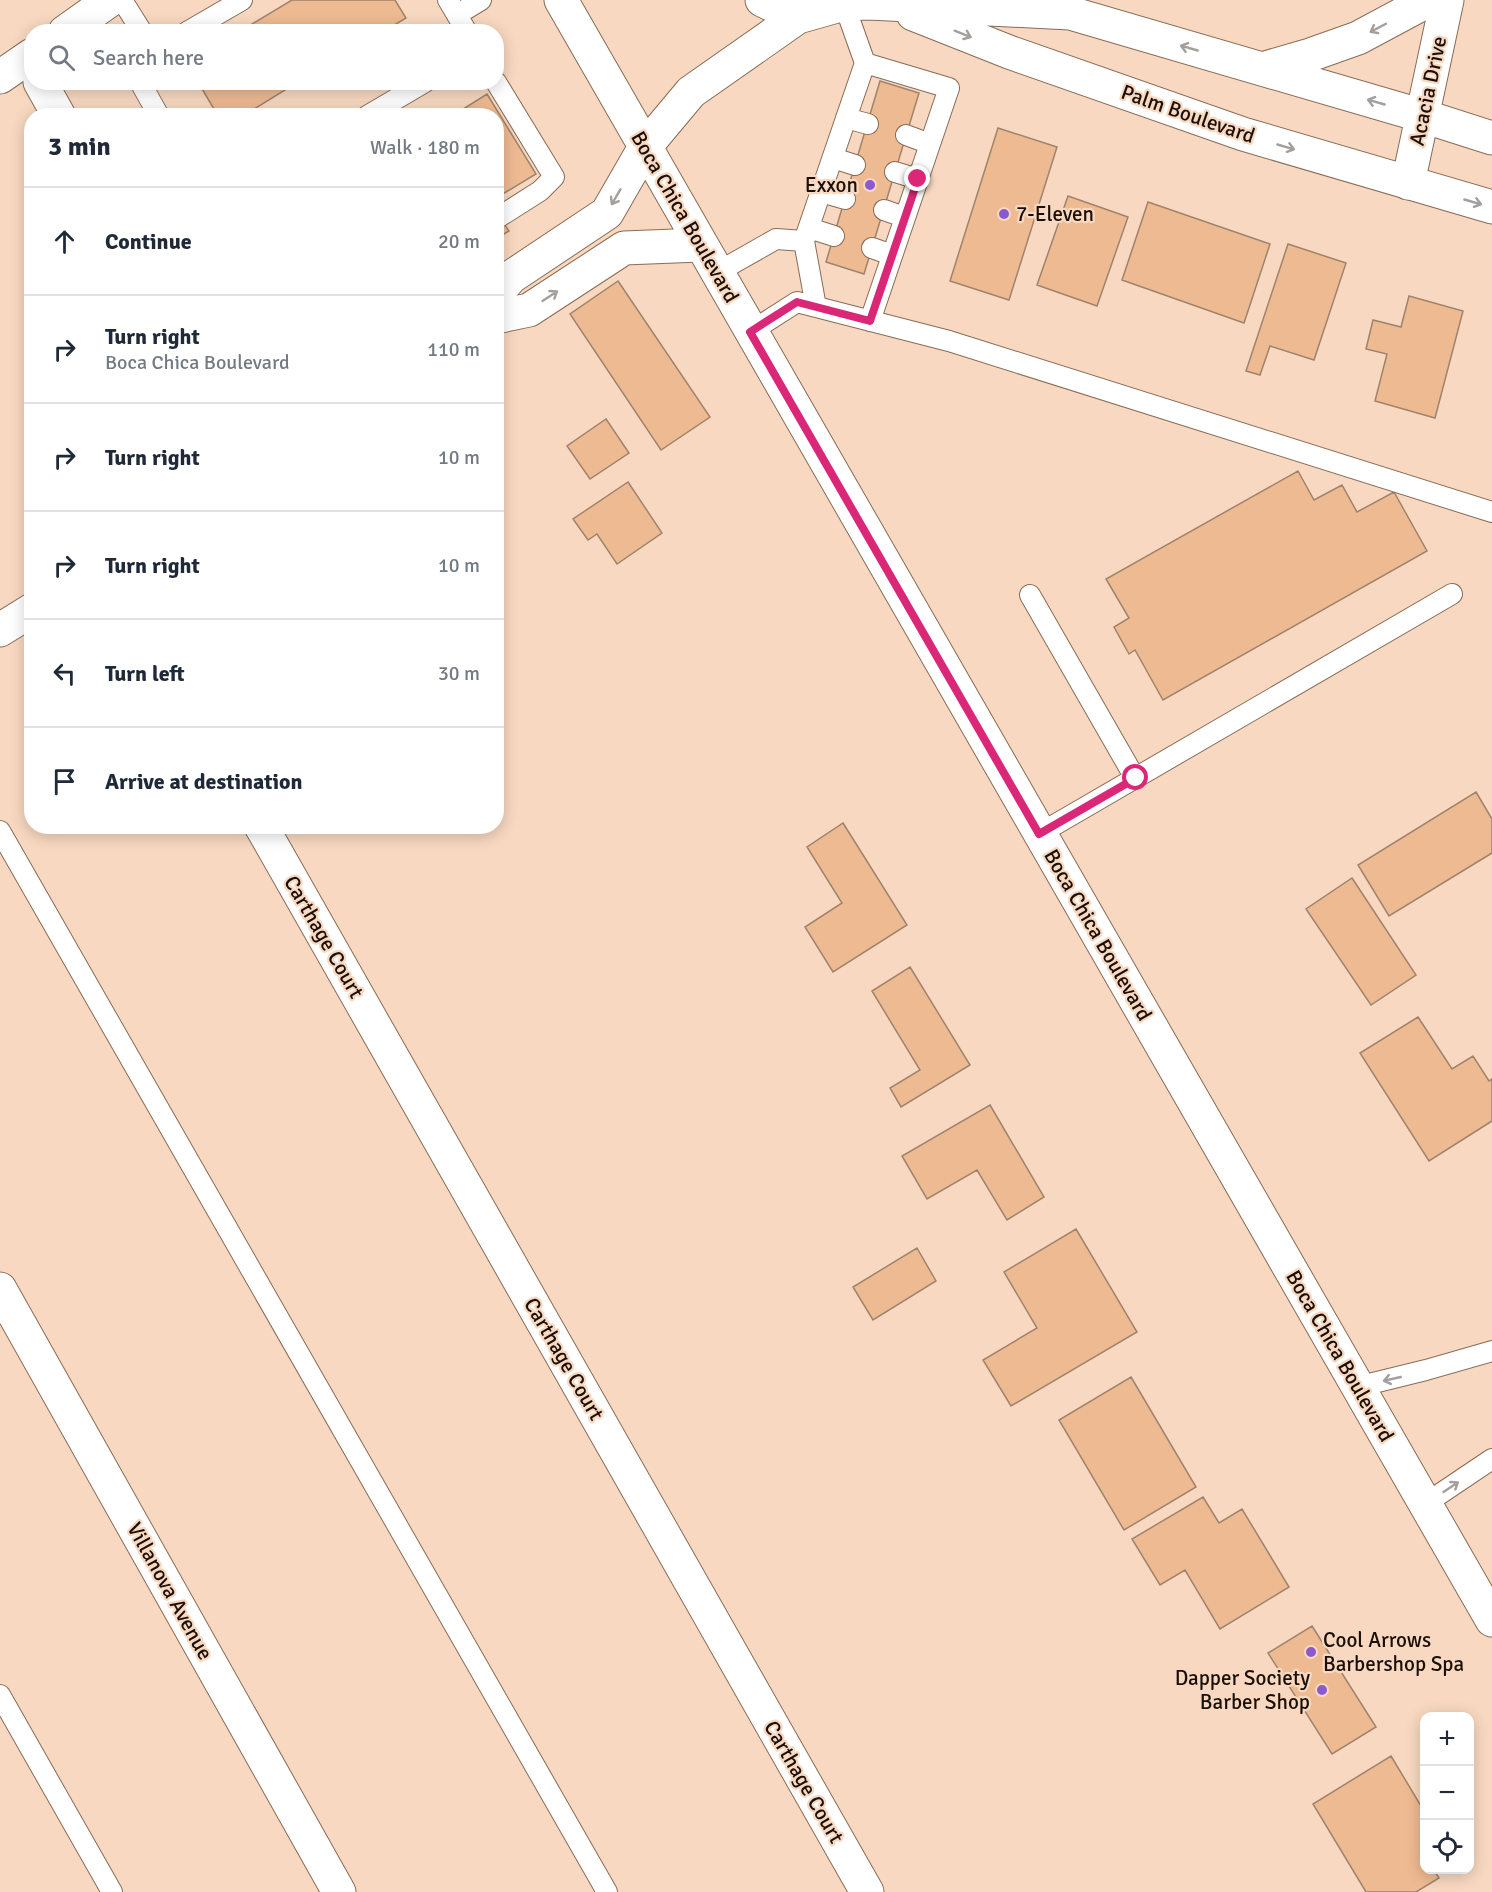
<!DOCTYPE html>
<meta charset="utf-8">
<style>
:root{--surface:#fff;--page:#f2f2f3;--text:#1f2937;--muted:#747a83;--line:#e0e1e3}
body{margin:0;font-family:Signika,sans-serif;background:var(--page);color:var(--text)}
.controls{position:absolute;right:18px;bottom:18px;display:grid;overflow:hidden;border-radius:12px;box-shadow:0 3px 15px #0003}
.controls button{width:54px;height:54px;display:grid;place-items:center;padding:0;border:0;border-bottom:2px solid var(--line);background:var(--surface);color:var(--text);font:30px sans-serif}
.stop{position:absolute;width:18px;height:18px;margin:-14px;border:4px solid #db2777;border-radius:50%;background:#fff}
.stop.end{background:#db2777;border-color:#fff;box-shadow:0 2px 6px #0008}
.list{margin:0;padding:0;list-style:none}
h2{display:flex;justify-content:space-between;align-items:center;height:78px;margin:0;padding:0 24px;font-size:26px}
h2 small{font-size:20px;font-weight:400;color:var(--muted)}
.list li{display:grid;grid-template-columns:39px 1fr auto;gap:18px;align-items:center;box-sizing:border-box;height:108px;padding:0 24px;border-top:2px solid var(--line)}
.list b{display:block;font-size:22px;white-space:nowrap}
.list p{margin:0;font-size:20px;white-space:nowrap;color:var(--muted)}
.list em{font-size:20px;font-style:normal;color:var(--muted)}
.icon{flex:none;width:33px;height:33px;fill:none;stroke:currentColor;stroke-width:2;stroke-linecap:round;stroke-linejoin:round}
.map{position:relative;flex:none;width:1492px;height:1892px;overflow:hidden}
.search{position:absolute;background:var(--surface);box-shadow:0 3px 15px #0003;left:24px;top:24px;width:480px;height:66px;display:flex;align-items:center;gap:15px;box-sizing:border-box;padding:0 21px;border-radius:24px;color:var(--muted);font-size:22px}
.panel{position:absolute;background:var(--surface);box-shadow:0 3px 15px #0003;left:24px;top:108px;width:480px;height:726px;border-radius:24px}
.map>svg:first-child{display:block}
</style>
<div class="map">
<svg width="1492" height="1892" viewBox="0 0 1492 1892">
<rect width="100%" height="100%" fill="#f8d8c0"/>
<path fill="#eeba92" stroke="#9f836c" stroke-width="1.5" d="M292 0H395L406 18 383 32H239Z
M880 81 919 93 864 274 826 262Z
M198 82H298L243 116H218Z
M487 94 536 174 496 198V116H452Z
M998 128 1057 147 1009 300 950 281Z
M1068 196 1128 217 1097 306 1037 285Z
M1148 202 1270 244 1244 323 1122 280Z
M496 212 509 231 496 239Z
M1288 244 1346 263 1314 360 1270 346 1260 375 1246 371Z
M618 281 710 417 661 450 570 314Z
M1409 296 1463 311 1435 418 1375 401 1387 354 1366 349 1373 320 1401 327Z
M606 419 629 453 590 479 567 446Z
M1298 471 1314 500 1342 485 1357 512 1394 492 1427 551 1163 700 1135 650 1129 654 1114 627 1129 618 1106 579Z
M628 482 662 533 617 564 597 534 588 540 573 519Z
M1476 792 1492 819V853L1389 916 1358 865Z
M843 823 907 925 833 972 805 927 842 903 807 847Z
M1352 878 1416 975 1371 1005 1306 909Z
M910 967 970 1065 901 1107 890 1088 920 1070 872 991Z
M1418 1017 1452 1069 1473 1056 1489 1081 1492 1079V1121L1429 1161 1360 1053Z
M990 1105 1044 1197 1007 1220 977 1170 927 1199 902 1156Z
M1076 1229 1137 1332 1011 1406 983 1360 1037 1328 1004 1272Z
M917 1248 936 1281 873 1320 853 1287Z
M1131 1377 1196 1487 1124 1530 1059 1420Z
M1203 1497 1219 1523 1242 1509 1289 1587 1220 1629 1185 1570 1160 1585 1132 1539Z
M1312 1626 1376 1727 1332 1754 1268 1653Z
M1391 1756 1424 1811V1870H1434L1439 1878 1416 1892H1366L1313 1804Z"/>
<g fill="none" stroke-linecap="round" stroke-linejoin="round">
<defs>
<path id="lane" d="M122 0 142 32
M448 0 467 32
M458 14 481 0
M187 32 242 0
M865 63 949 88 870 321
M140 82 159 116
M496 82 554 177 540 191 499 217
M367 116 425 82
M846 118 868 124
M906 135 930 144
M833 158 855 165
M895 172 918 179
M821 192 845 199
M884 210 904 217
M809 228 834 236
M872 248 892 255
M716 273 776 239 804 241
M816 307 804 241 865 63 844 4
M750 332 797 302 949 341 1492 512
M1030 595 1135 778
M0 831 607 1892
M1039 834 1452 594
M1357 1387 1426 1370 1492 1351
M1425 1504 1492 1459
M0 1695 112 1892"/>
<path id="street" d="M40 82 59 116
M1408 183 1447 0
M496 294 511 277 607 213 645 147
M496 317 529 310 624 248 700 245
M0 630 32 610
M261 826 867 1892
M0 1289 339 1892"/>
<path id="secondary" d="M762 0 798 17
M913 14 1009 52 1243 134 1492 207
M65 32 110 0
M1262 69 1310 55 1358 38 1429 0
M0 77 32 55
M645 147 691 92 798 17 844 4 869 3 1070 13 1423 116 1492 138"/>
<path id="primary" d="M561 0 1492 1620"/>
</defs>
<use href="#lane" stroke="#886c56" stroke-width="22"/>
<use href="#street" stroke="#886c56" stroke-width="35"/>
<use href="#secondary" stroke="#886c56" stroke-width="35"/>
<use href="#primary" stroke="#886c56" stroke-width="35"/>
<use href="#lane" stroke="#fff" stroke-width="20"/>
<use href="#street" stroke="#fff" stroke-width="33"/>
<use href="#secondary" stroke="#fff" stroke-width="33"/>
<use href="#primary" stroke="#fff" stroke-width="33"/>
</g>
<defs><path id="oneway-shaft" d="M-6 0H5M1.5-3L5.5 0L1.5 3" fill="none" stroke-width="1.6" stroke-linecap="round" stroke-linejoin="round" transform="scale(1.5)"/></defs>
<g stroke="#a39f9c">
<use href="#oneway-shaft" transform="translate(1378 28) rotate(152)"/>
<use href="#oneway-shaft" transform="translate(963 34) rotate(22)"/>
<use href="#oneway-shaft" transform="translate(1189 48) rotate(-164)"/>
<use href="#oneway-shaft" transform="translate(1376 102) rotate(-164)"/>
<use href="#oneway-shaft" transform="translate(1286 147) rotate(16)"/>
<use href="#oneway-shaft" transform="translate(616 197) rotate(120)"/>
<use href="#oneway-shaft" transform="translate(1473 202) rotate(16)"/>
<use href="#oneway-shaft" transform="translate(550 296) rotate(-33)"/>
<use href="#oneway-shaft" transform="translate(1392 1379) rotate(167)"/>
<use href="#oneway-shaft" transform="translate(1451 1487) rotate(-34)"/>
</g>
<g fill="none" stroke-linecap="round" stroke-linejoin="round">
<path stroke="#db2777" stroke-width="8" d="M918 179 870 321 797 302 750 332 1039 834 1136 778"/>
</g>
<g fill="#8a59d2" stroke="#f8d8c0" stroke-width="2">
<circle cx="870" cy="185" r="6"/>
<circle cx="1004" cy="214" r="6"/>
<circle cx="1311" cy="1652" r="6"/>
<circle cx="1322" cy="1690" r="6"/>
</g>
<g text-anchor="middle" stroke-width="4.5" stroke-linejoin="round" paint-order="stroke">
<g font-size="21" fill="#190f07" stroke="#f8d8c0">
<text transform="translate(1428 91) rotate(-78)" y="7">Acacia Drive</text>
<text transform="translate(1188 114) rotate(19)" y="7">Palm Boulevard</text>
<text transform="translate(685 217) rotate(60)" y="7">Boca Chica Boulevard</text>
<text transform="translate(1098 935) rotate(60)" y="7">Boca Chica Boulevard</text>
<text transform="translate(324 937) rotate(60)" y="7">Carthage Court</text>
<text transform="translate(1340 1356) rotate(60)" y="7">Boca Chica Boulevard</text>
<text transform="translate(564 1359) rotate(60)" y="7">Carthage Court</text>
<text transform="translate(170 1591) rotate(61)" y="7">Villanova Avenue</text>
<text transform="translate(804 1782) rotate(60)" y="7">Carthage Court</text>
</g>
<g font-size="21" fill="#190f07" stroke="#f8d8c0" text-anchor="end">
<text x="858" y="192">Exxon</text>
<text x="1016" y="221" text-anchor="start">7-Eleven</text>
<text x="1323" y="1647" text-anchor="start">Cool Arrows<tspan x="1323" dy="24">Barbershop Spa</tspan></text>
<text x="1310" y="1685">Dapper Society<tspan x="1310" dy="24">Barber Shop</tspan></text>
</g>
</g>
</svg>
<div class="controls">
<button>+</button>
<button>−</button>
<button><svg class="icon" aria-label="locate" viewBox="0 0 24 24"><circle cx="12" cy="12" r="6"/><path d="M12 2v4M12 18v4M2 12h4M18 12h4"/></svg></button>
</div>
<div class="stop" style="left:1136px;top:778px"></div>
<div class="stop end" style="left:918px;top:179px"></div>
<div class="search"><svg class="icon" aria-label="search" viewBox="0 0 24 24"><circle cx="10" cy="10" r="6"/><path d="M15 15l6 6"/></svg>Search here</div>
<section class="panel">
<h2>3 min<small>Walk · 180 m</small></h2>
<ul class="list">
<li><svg class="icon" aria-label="ahead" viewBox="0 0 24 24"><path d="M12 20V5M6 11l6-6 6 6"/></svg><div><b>Continue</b></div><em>20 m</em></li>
<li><svg class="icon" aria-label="right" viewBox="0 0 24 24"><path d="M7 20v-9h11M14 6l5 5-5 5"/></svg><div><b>Turn right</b><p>Boca Chica Boulevard</p></div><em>110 m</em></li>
<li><svg class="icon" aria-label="right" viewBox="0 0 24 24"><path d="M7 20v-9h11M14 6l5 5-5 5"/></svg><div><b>Turn right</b></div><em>10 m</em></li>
<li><svg class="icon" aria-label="right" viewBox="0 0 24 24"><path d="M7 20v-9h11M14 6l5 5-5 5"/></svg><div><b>Turn right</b></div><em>10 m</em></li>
<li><svg class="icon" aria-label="left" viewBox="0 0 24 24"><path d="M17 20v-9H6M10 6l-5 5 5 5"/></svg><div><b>Turn left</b></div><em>30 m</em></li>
<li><svg class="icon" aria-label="arrive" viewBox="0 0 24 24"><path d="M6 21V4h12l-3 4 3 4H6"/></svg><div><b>Arrive at destination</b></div></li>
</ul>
</section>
</div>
